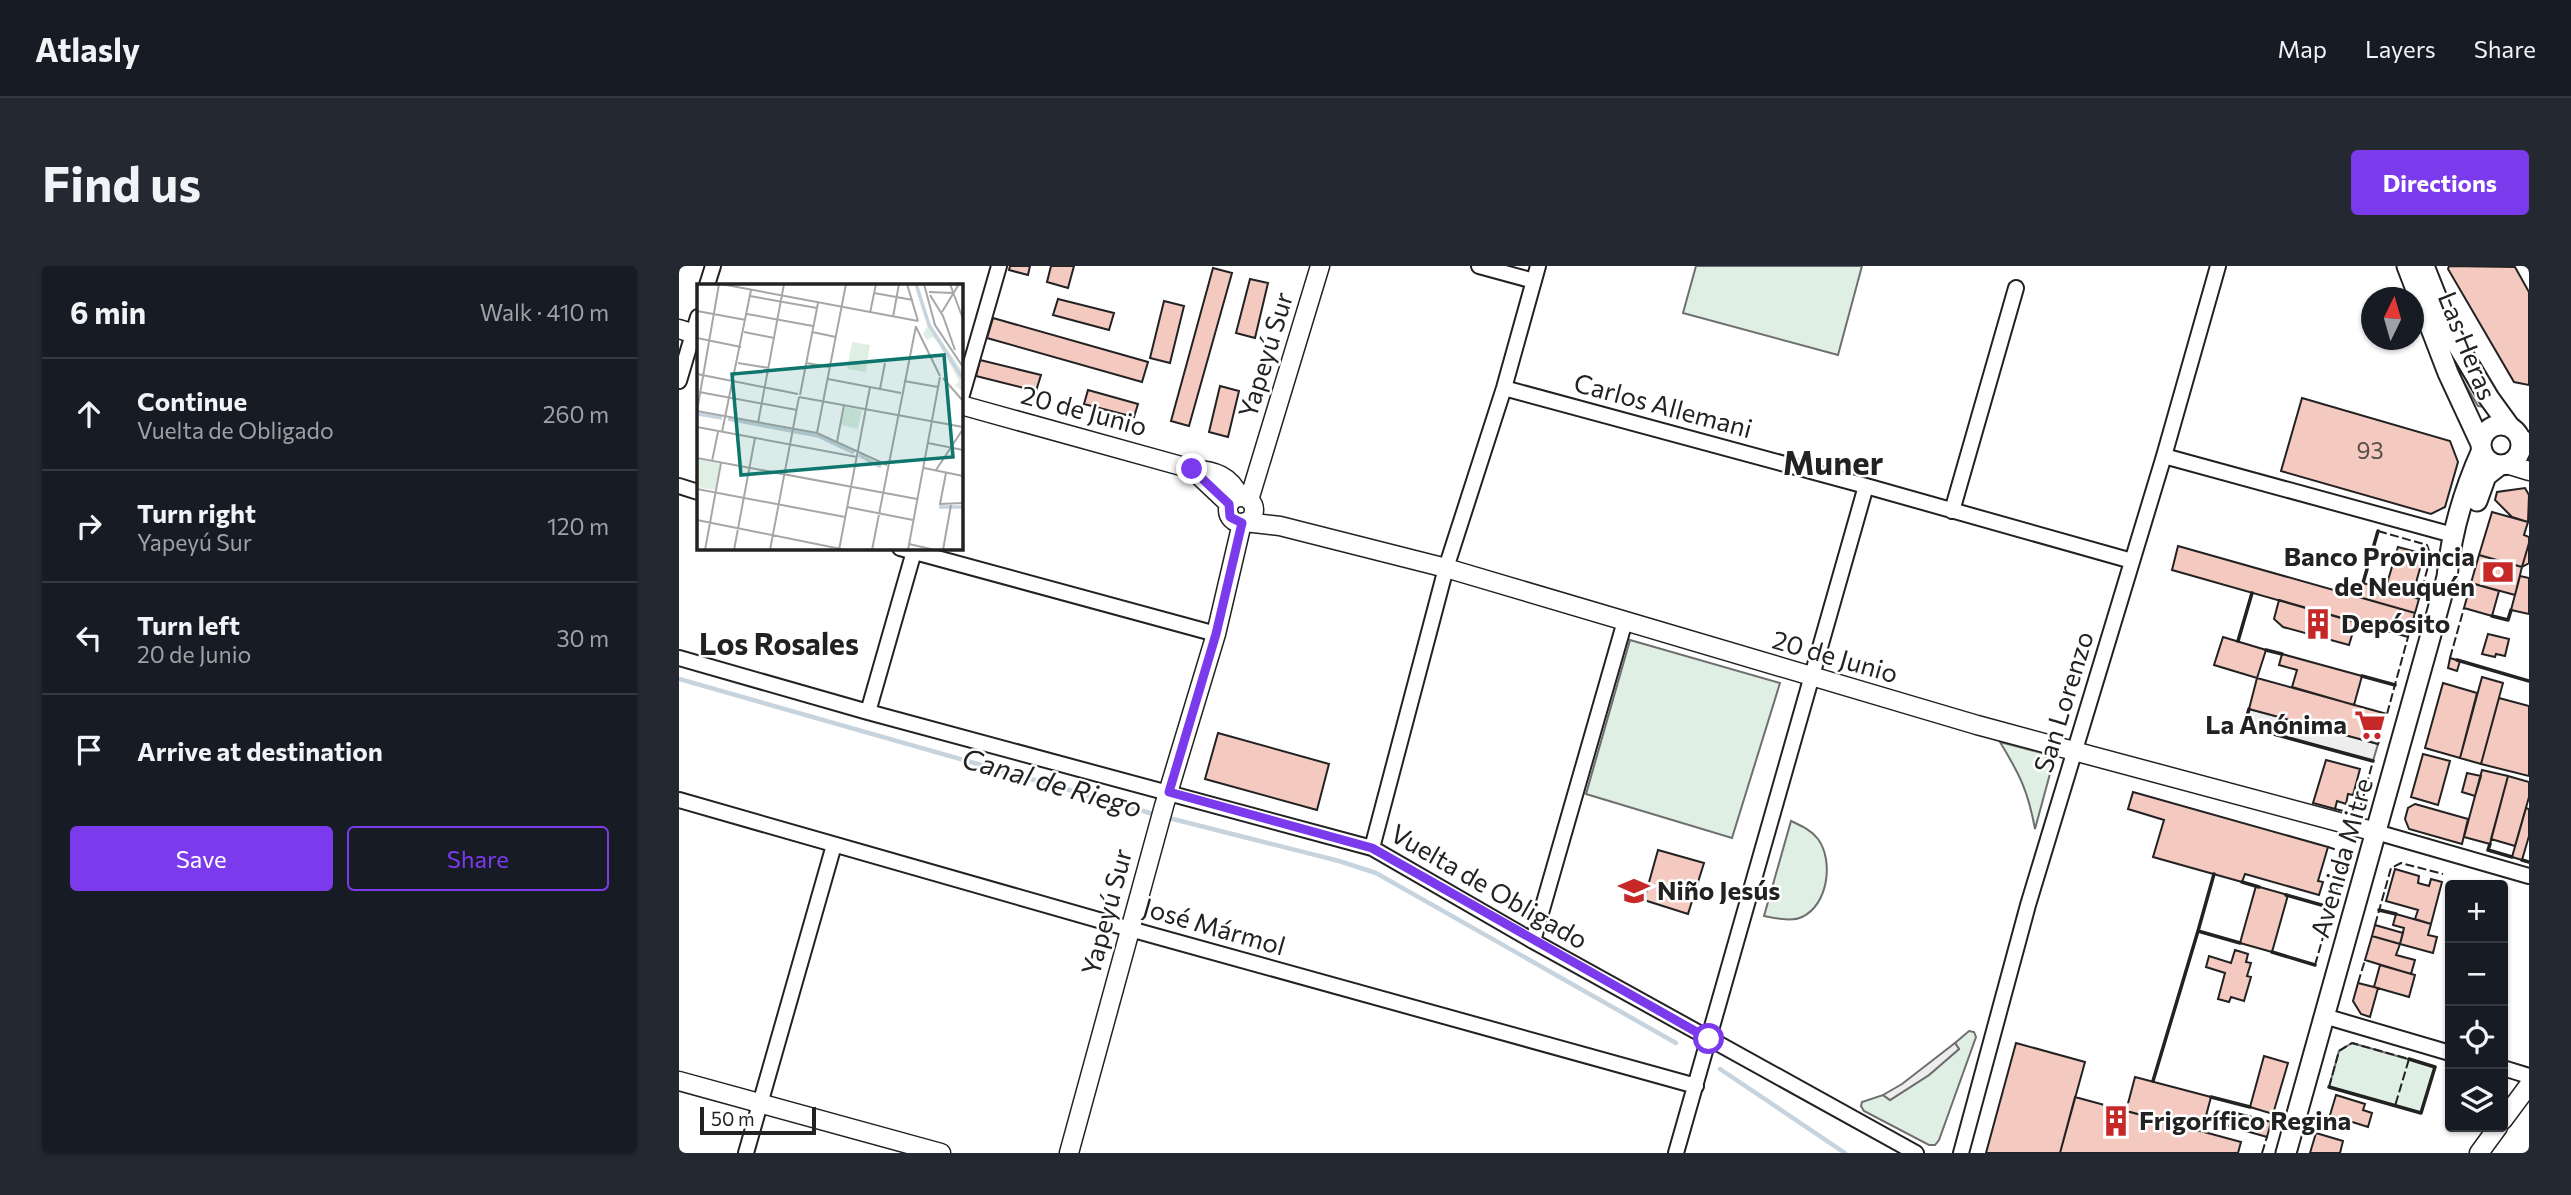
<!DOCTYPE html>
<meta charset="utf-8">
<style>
:root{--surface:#171b24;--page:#242831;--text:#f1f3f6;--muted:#9ea1a6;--line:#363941;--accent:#7c3aed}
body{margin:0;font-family:Commissioner,sans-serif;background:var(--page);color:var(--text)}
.controls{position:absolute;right:21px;bottom:21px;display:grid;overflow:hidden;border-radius:7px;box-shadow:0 2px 5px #0004}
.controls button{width:63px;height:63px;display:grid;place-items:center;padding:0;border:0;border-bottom:2px solid var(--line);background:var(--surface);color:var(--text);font:35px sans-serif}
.compass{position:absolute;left:1682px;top:21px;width:63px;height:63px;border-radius:50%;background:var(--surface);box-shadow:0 2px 5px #0004;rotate:5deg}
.scale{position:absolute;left:21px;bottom:18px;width:116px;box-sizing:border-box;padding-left:7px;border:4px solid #222;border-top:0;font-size:19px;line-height:24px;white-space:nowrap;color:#222;-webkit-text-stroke:5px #fff;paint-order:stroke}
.stop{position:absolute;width:21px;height:21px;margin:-16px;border:5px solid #7c3aed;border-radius:50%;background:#fff}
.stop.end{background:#7c3aed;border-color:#fff;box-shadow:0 2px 7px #0008}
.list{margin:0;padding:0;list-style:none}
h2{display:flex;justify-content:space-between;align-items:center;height:91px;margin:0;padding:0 28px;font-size:30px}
h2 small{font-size:23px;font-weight:400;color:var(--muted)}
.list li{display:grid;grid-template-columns:46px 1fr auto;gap:21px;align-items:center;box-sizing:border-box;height:112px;padding:0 28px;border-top:2px solid var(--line)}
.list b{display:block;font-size:26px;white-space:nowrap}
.list p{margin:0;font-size:23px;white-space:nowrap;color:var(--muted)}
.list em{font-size:23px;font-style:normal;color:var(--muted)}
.actions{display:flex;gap:14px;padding:21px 28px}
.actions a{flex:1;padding:16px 0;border:2px solid var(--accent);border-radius:7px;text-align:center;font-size:24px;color:var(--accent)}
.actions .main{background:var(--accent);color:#fff}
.icon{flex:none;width:38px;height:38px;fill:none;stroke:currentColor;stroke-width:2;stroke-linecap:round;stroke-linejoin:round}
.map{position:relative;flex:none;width:1850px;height:887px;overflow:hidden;border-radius:7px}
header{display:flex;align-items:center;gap:42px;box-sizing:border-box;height:98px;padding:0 35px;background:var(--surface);border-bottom:2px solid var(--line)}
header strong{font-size:33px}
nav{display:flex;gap:38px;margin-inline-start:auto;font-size:24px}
.intro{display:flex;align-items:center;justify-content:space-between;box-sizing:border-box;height:168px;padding:0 42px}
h1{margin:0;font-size:49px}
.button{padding:18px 32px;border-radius:7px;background:var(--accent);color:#fff;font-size:24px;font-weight:700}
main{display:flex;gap:42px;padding:0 42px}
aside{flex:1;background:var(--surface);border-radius:7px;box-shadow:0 2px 5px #0004}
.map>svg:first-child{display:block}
</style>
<header>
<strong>Atlasly</strong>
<nav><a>Map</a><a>Layers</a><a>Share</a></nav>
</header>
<div class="intro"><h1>Find us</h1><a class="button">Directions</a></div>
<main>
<aside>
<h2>6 min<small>Walk · 410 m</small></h2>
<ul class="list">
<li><svg class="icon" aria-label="ahead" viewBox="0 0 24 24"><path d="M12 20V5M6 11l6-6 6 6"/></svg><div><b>Continue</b><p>Vuelta de Obligado</p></div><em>260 m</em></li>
<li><svg class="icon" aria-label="right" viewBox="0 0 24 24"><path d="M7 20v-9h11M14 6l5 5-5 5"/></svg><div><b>Turn right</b><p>Yapeyú Sur</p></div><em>120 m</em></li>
<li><svg class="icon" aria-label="left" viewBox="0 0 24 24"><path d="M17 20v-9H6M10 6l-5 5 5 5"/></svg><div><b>Turn left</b><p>20 de Junio</p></div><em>30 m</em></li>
<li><svg class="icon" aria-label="arrive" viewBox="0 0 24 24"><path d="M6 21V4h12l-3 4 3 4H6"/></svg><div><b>Arrive at destination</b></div></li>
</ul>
<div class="actions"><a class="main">Save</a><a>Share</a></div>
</aside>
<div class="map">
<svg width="1850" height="887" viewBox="0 0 1850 887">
<rect width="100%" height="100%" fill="#fff"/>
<path fill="#e0efe3" stroke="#6f6f6f" stroke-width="2" d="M1017 0H1183L1159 89 1004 47Z
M951 374 1101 417 1053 572 907 528Z
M1321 476 1363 487 1371 494 1372 504 1356 563C1349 525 1341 509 1321 476Z
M1112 555C1123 560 1132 564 1139 573 1155 595 1149 639 1123 651 1113 656 1096 652 1085 650Z
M1290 765 1295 766 1297 771 1260 874 1256 879H1250L1185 845 1182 840 1183 836 1204 829 1211 834 1250 809 1280 783 1276 777Z
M1673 777 1756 801 1742 847 1650 821 1660 785Z"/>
<path fill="#ededed" stroke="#6f6f6f" stroke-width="2" d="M1757 54 1807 141 1799 140 1779 106Z
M1570 443 1699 478 1694 495 1565 460Z
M1276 777 1280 783 1250 809 1211 834 1204 829 1223 818Z"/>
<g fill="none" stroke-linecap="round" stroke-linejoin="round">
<path stroke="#c7d3dd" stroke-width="4.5" d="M0 413 478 549
M486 551 660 595 697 607 997 777
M1041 803 1166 887"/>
</g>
<path fill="#f3c9c0" stroke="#222" stroke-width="2" d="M331 0H351L349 9 330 4Z
M372 0H395L389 22 368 16Z
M1770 0 1836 1 1850 26V119L1835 116 1769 3Z
M534 2 553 7 510 160 492 155Z
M571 13 589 17 576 72 557 67Z
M379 33 435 47 430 64 374 49Z
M485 35 505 40 491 97 471 92Z
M314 52 469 96 463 116 308 72Z
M301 94 362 109 357 125 297 110Z
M541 120 560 125 549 171 530 166Z
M409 124 459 138 455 151 405 138Z
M1623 132 1771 175 1779 196 1766 241 1752 248 1602 205Z
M1846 222 1850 229 1849 256 1833 251 1816 234 1818 226Z
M1813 246 1849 256 1845 269 1850 271V277L1843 301 1800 289Z
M1850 277V297L1843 301Z
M1499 280 1736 347 1729 371 1493 304Z
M1719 281 1745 288 1733 331 1706 324Z
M1800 289 1843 301 1836 329 1792 317Z
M1841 310 1850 312V348L1832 344Z
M1684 317 1740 333 1736 347 1680 331Z
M1792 317 1820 325 1813 350 1785 342Z
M1600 334 1677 356 1670 379 1604 361 1595 353Z
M1809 368 1830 373 1826 390 1817 388 1816 391 1803 388Z
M1544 371 1587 384 1578 412 1535 399Z
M1603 388 1683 410 1675 439 1613 421 1618 404 1600 399Z
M1771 392 1781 395 1778 405 1769 402Z
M1803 411 1824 417 1802 498 1781 492Z
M1578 412 1708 448 1699 478 1570 443Z
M1764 417 1798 427 1781 492 1746 482Z
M1820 432 1850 440V510L1802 498Z
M539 467 650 498 638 544 526 513Z
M1744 488 1771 495 1759 539 1732 531Z
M1647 494 1681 503 1674 529 1669 528 1667 538 1658 535 1656 543 1634 537Z
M1803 504 1829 510 1811 578 1785 571Z
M1788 507 1802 510 1796 530 1783 526Z
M1829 510 1850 516V531L1836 580 1812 573Z
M1454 526 1649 581 1639 615 1644 616 1640 629 1566 608 1563 616 1474 591 1485 554 1449 543Z
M1736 538 1789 553 1783 578 1730 563 1726 553 1729 542Z
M1847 542 1850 543V570L1843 594 1833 591Z
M979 584 1025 597 1009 648 965 634Z
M1716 603 1740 610 1739 617 1750 620 1752 613 1763 616 1752 658 1736 653 1739 644 1707 635Z
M1577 620 1609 629 1593 686 1561 677Z
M1717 648 1752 658 1749 669 1758 671 1754 687 1721 678 1725 662 1714 659Z
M1696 659 1724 667 1721 678 1693 670Z
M1693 670 1721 678 1717 689 1736 694 1732 708 1686 694Z
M1556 684 1569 688 1567 696 1572 697 1568 710 1572 711 1565 735 1552 731 1550 736 1539 733 1546 707 1527 701 1530 690 1552 697Z
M1701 699 1736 709 1730 731 1695 721Z
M1679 717 1699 722 1691 751 1682 748 1674 735Z
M1337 777 1406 796 1381 887H1307Z
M1585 790 1609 797 1594 848 1571 841Z
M1456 811 1532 831 1523 865 1447 845Z
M1657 829 1686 838 1684 844 1693 847 1689 861 1651 849Z
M1396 831 1562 876 1559 887H1381Z
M1550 845 1592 856 1588 871 1546 859Z
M1637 867 1664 875 1661 887H1631Z"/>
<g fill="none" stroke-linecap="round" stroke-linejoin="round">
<defs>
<path id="minor" d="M800 0 855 15
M28 19 34 0
M0 115 19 51
M825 122 1187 220 1453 295
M282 132 320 0
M1485 190 1774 269
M0 220 19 226
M1273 245 1337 22
M221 282 537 368
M0 392 189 446 693 582 854 675 1237 887
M189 446 236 282
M0 534 451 663 1017 820
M1697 566 1850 610
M693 582 767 302 825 122 859 0
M854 675 946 355
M1645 750 1771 787
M1824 802 1850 810
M67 887 155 579
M997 887 1187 220
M1282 887 1349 639 1485 190 1539 0"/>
<path id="tertiary" d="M0 63 19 69
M282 139 513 203C536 205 551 209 561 231
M1840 171 1850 178
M1827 198 1850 205
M513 203 550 238
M549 244a13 13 0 1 1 26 0a13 13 0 1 1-26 0Z
M570 234 641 0
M566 256 601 260 767 302 1298 459 1697 566
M0 815 262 887
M1824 854 1850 819
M390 887 485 540 537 368 563 257
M1800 887 1819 861"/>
<path id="secondary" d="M1728 0 1769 107 1802 178
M1745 0 1773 70 1810 132 1831 161
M1802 179a20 20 0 1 1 40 0a20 20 0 1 1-40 0Z
M1798 235 1807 210 1821 199
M1607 887 1768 311C1772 268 1785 224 1803 184"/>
</defs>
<use href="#minor" stroke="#222" stroke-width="18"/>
<use href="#tertiary" stroke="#222" stroke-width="21"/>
<use href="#secondary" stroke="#222" stroke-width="23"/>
<use href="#minor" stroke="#fff" stroke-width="14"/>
<use href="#tertiary" stroke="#fff" stroke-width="18"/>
<use href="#secondary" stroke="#fff" stroke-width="19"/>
<path stroke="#222" stroke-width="2" stroke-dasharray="9 3.5" stroke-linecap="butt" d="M1699 265 1748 279 1752 290 1740 333
M1771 392 1785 342
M1708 448 1729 371
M1656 543 1673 547 1681 543 1694 495
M1696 659 1712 602 1722 597 1764 608
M1636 699 1666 595 1661 585 1649 581
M1679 717 1686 694
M1650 821 1660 785 1673 777 1730 793 1716 840
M1583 887 1588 871"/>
<path stroke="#222" stroke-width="3.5" d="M1684 317 1699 265
M1813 350 1829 354 1832 344
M1559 375 1573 327
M1587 384 1603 388
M1778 394 1850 415
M1683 410 1716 419
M1570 443 1565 460 1694 495
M1811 578 1809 584 1833 591
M1843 594 1850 596
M1535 608 1519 665 1561 677
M1563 616 1580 621
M1607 629 1653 642
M1700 644 1717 648
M1593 686 1636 699
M1474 815 1519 665
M1650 821 1742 847 1756 801 1730 793
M1532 831 1571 841"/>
</g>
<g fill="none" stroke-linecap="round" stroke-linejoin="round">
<path stroke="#7c3aed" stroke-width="9" d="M513 203 550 238 551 251 563 257 537 368 490 526 693 582 1030 773"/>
</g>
<defs>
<symbol id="bank-bare" viewBox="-9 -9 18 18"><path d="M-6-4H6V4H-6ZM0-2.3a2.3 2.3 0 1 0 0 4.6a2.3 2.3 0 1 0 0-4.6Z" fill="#c62828" stroke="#fff" stroke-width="2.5" paint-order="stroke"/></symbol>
<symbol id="building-bare" viewBox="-9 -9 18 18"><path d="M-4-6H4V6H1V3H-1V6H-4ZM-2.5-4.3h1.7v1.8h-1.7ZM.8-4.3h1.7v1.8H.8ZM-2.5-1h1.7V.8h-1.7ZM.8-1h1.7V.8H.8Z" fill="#c62828" stroke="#fff" stroke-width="2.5" paint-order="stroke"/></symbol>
<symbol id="supermarket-bare" viewBox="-9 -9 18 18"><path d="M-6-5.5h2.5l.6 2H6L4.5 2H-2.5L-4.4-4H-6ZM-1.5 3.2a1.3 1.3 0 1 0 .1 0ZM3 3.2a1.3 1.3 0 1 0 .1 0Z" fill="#c62828" stroke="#fff" stroke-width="2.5" paint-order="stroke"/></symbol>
<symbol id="school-bare" viewBox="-9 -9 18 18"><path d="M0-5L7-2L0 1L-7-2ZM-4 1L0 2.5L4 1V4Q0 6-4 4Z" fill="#c62828" stroke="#fff" stroke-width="2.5" paint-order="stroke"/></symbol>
</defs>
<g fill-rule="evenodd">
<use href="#bank-bare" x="1797" y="284" width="44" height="44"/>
<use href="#building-bare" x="1617" y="336" width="44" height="44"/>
<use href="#supermarket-bare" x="1669" y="437" width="44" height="44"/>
<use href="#school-bare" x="933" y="603" width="44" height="44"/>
<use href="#building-bare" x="1415" y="833" width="44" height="44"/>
</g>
<g text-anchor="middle" stroke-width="5" stroke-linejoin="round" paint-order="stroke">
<g font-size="23" fill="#564c4a">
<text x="1691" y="193">93</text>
</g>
<g font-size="26" fill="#222" stroke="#fff">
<text transform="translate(1788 80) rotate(68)" y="9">Las Heras</text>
<text transform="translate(587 89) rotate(-73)" y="9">Yapeyú Sur</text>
<text transform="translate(984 140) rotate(15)" y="9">Carlos Allemani</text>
<text transform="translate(405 145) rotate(15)" y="9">20 de Junio</text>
<text transform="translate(1156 391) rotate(16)" y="9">20 de Junio</text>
<text transform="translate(1385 436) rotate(-73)" y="9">San Lorenzo</text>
<text transform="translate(1663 592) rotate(-74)" y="9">Avenida Mitre</text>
<text transform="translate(810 621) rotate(30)" y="9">Vuelta de Obligado</text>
<text transform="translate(428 646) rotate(-75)" y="9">Yapeyú Sur</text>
<text transform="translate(535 661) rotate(16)" y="9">José Mármol</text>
</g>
<g font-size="26" font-weight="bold" fill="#222" stroke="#fff" text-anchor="start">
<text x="1796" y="300" text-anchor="end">Banco Provincia<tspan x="1796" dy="30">de Neuquén</tspan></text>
<text x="1662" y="367">Depósito</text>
<text x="1668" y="468" text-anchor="end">La Anónima</text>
<text x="978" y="634">Niño Jesús</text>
<text x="1460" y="864">Frigorífico Regina</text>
</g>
<g font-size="28" font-style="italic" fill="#222" stroke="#fff">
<text transform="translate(373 517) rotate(16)" y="10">Canal de Riego</text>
</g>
<g font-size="30" font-weight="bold" fill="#222" stroke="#fff">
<text x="100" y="389">Los Rosales</text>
</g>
<g font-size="33" font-weight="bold" fill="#222" stroke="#fff">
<text x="1154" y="209">Muner</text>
</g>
</g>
<g transform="translate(18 18)">
<rect width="266" height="266" fill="#fff"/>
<path d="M233 40 266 88V94L248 67 266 98V108L258 101 262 97 242 60 236 53 230 56 226 50 231 41 247 64ZM155 58 173 61 169 88 150 85ZM148 123 165 126 161 145 144 141ZM0 175 23 180 18 206 0 203Z" fill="#e0efe3"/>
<path fill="none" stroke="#c7d3dd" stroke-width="3.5" d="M219 0 232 41 266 95M1 130 25 134M31 135 121 152 157 169M162 171 184 183M242 223H266"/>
<path fill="none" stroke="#a7a7a7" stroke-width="2" d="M24 0 221 37M210 0 221 37M227 0 238 41 266 83M253 0 266 35M232 8 256 9M177 9 216 16M233 11 246 32 258 66M53 12 120 24M0 27 49 36M245 28 262 0M173 29 179 0M50 30 116 42M196 33 202 0M219 43 243 92M47 48 77 54M115 48 139 53M0 54 44 63M41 79 72 84M109 79 133 83M0 90 101 110M246 94 266 117M131 95 204 109M207 97 241 103M183 105 188 79M2 108 100 126M103 111 121 19M102 113 266 143M0 127 120 149 190 181M0 127 22 0M61 139 87 0M0 143 160 173M25 148 54 6M120 149 149 0M140 158 147 121M231 159 266 166M0 174 220 215M15 177 21 148M227 184 266 192M239 186 266 145M249 189 243 220 266 219M0 205 148 233M150 223 216 236M0 236 149 266M212 260 238 266M8 266 24 179M37 266 58 154M73 266 102 113M142 266 173 103M175 266 219 42M211 266 243 93M246 266 254 221"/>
<path fill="#0f766e" fill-opacity="0.15" stroke="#0f766e" stroke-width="3.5" d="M247 71 256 173 44 191 35 90Z"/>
<rect width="266" height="266" fill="none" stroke="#222" stroke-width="3.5"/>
</g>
</svg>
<div class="controls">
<button>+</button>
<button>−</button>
<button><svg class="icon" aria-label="locate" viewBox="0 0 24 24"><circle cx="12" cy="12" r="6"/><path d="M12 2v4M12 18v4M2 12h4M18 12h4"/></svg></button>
<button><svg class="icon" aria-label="layers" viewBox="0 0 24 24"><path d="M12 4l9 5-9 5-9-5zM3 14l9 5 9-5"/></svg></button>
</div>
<svg class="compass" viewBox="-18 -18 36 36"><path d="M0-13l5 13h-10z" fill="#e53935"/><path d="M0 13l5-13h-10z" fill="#9ea1a6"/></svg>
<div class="scale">50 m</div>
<div class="stop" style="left:1030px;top:773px"></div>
<div class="stop end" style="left:513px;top:203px"></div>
</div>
</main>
